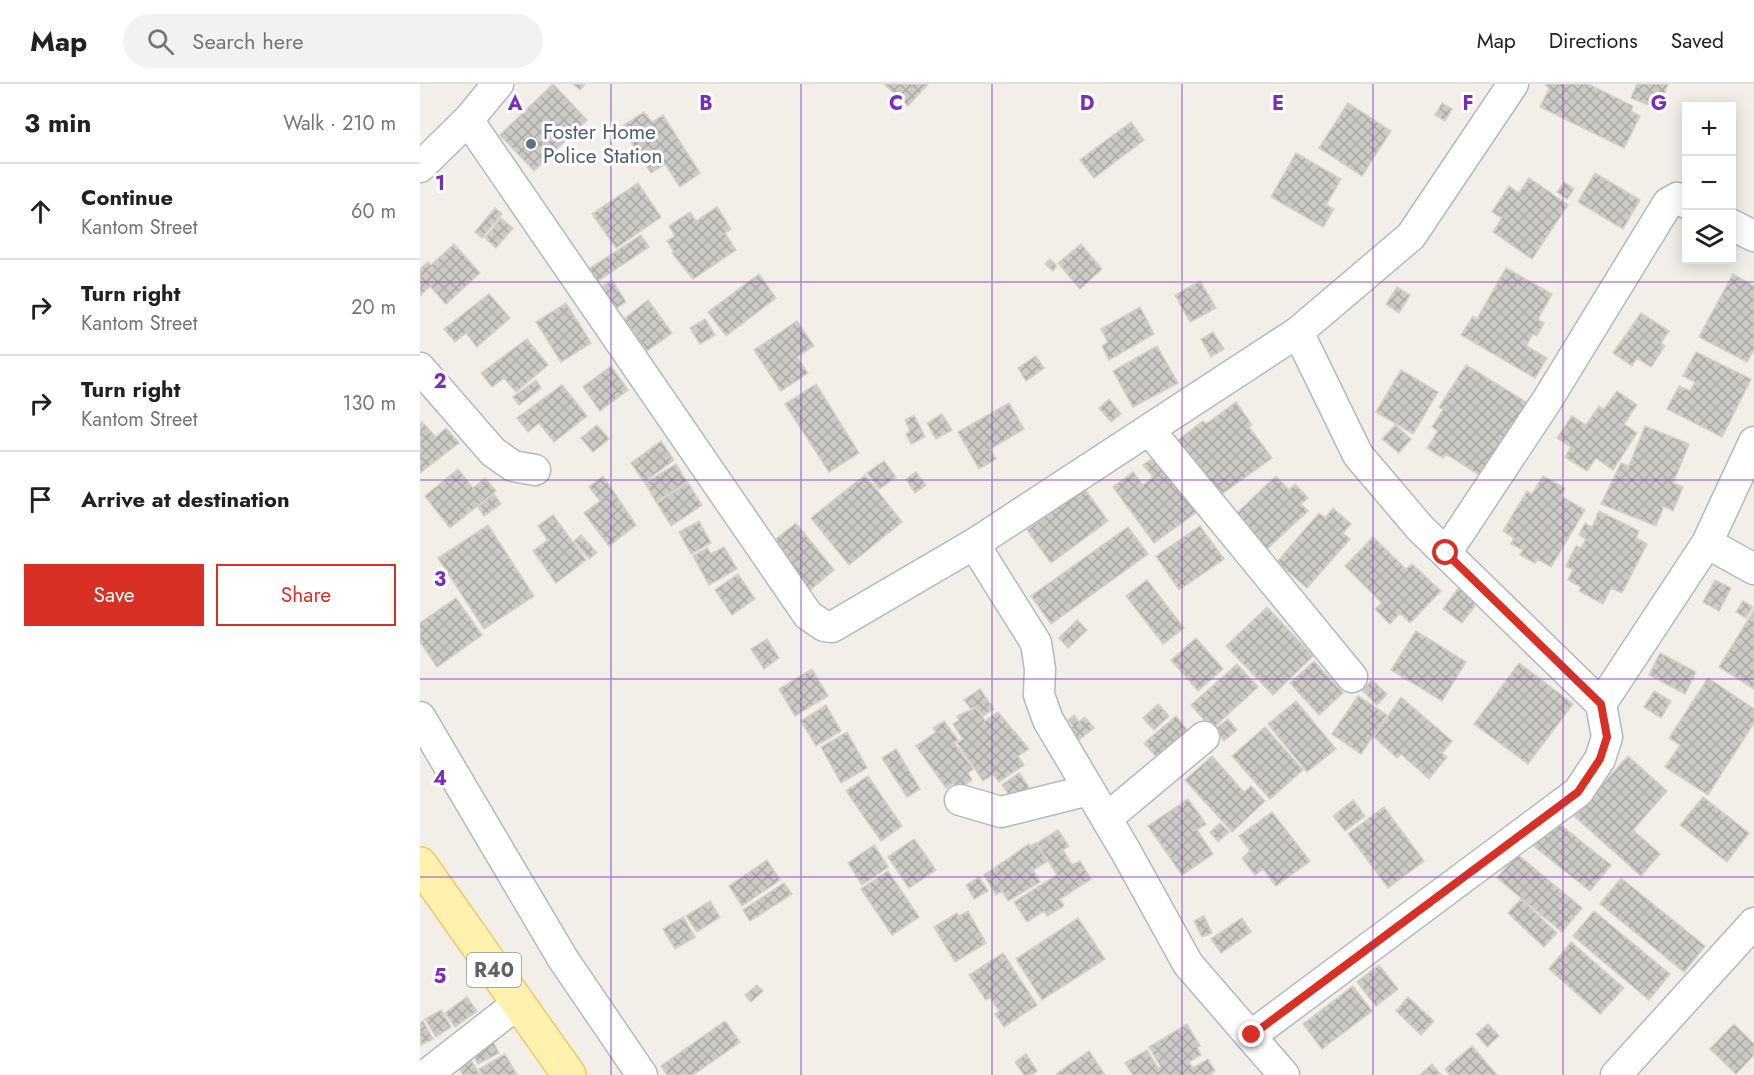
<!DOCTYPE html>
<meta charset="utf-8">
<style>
:root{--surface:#fff;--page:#f2f2f2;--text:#202124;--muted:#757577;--line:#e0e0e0;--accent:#d93025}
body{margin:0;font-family:Jost,sans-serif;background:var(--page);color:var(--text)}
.controls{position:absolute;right:18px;top:18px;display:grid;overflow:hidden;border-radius:0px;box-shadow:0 3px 15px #0003}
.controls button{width:54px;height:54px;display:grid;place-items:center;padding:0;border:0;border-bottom:2px solid var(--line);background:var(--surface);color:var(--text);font:30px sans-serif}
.stop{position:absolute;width:18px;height:18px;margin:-14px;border:4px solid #d93025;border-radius:50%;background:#fff}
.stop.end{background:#d93025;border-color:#fff;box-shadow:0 2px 6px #0008}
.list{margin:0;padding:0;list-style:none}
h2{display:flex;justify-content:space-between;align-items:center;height:78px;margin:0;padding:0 24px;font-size:26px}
h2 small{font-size:20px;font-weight:400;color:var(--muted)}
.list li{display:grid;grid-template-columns:39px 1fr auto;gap:18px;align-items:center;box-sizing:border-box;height:96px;padding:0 24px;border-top:2px solid var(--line)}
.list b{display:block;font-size:22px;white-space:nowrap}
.list p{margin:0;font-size:20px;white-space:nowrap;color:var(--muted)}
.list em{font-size:20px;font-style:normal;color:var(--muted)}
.actions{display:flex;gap:12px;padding:18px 24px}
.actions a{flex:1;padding:14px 0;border:2px solid var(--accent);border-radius:0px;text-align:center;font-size:21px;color:var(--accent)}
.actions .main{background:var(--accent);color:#fff}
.icon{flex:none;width:33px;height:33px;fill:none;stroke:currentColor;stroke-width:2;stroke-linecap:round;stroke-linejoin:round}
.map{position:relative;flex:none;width:1334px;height:991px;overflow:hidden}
header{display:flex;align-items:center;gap:36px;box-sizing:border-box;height:84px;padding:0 30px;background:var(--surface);border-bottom:2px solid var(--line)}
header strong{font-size:28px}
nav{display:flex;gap:33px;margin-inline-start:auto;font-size:21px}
.search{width:420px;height:54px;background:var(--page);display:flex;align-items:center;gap:15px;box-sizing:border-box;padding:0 21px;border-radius:33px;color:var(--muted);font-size:22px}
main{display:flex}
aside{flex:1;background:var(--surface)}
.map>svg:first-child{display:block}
</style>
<header>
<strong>Map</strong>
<div class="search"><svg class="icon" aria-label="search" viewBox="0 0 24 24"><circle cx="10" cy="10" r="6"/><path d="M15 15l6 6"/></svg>Search here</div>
<nav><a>Map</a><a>Directions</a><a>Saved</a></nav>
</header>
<main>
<aside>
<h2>3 min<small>Walk · 210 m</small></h2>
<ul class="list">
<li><svg class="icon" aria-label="ahead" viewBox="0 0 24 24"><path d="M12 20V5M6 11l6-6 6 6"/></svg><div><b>Continue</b><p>Kantom Street</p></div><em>60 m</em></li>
<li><svg class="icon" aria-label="right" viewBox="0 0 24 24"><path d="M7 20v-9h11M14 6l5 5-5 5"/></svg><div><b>Turn right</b><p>Kantom Street</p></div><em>20 m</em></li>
<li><svg class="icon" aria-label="right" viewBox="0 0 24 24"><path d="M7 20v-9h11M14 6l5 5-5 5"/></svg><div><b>Turn right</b><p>Kantom Street</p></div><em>130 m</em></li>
<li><svg class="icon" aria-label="arrive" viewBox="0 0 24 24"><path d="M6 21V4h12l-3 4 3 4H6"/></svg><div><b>Arrive at destination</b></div></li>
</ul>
<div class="actions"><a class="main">Save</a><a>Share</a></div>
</aside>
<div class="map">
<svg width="1334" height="991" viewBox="0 0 1334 991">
<defs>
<pattern id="building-cross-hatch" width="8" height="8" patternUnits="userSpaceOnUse" patternTransform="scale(1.5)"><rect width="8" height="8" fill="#cccac5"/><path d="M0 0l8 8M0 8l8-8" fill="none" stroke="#a9a8a4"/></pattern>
</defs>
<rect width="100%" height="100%" fill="#f1efe8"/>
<path fill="url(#building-cross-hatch)" stroke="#d6d1c6" stroke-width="1.5" d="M133 0 167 36 114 87 80 51Z
M153 0H165L160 6Z
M464 0H508L488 22Z
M1125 0H1168L1213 22 1211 27 1220 32 1204 64 1120 23 1129 5Z
M1217 0H1248L1239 25 1211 14Z
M928 19 971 47 942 92 899 64Z
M1022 19 1032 25 1025 37 1015 31Z
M224 28 232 38 243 31 280 89 260 103 245 80 231 89 201 43Z
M711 38 724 56 674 94 660 76Z
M876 69 921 95 906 121 914 125 903 143 851 113Z
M1175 89 1220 116 1203 145 1158 118Z
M1109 94 1148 121 1112 175 1073 148 1082 134 1072 128 1089 102 1099 109Z
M1144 98 1154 105 1147 115 1137 108Z
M218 99 241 133 196 164 172 130Z
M297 123 311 145 305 149 316 166 273 195 252 169 254 168 247 157 255 152 249 142 270 128 276 137Z
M75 124 82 130 62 154 55 148Z
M81 134 93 144 76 164 65 154Z
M221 151 229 163 175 199 167 186Z
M34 160 60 189 26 220 10 202 0 212V185L8 178 11 181Z
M661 160 682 185 660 205 638 179Z
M630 175 637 182 633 187 625 180Z
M1086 184 1132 210 1118 235 1124 239 1117 252 1113 250 1106 262 1127 274 1115 294 1041 251 1053 232 1057 235Z
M339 190 356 214 306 252 288 228Z
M1313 190 1334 202V266L1327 278 1279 253Z
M192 196 206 218 192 227 178 205Z
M780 197 796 224 770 238 755 211Z
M977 203 990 211 979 229 966 220Z
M69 210 90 234 57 263 46 249 35 258 24 245Z
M228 216 252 249 227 267 204 235Z
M146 219 171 259 141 278 116 238Z
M720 223 734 250 689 276 682 262 688 258 681 245Z
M1221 229 1249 247 1241 259 1245 262 1231 283 1217 274 1212 282 1193 269Z
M285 235 295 251 280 260 270 244Z
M377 237 394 262 377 273 388 289 361 307 334 266Z
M793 248 804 265 791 273 781 255Z
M107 255 128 281 96 308 84 294 72 303 61 289Z
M737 262 758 299 713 323 693 287Z
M1276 268 1331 295 1302 353 1247 325 1259 302 1270 307 1275 298 1263 292Z
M616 272 624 284 606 297 598 284Z
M1046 281 1111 321 1061 392 1026 370 1023 374 1007 364 1018 347 1012 343 1023 326 1019 323Z
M191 282 208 306 180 327 163 303Z
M981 286 1018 308 993 350 956 328Z
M116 296 121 304 99 321 93 313Z
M396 300 439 369 409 388 365 320Z
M142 301 167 332 134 358 119 339 108 348 97 334Z
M1197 307 1217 321 1204 340 1217 349 1193 386 1176 374 1167 387 1145 373 1151 363 1137 354 1152 332 1166 341 1179 322 1184 325Z
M689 315 701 330 691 338 679 324Z
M816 318 832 341 829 343 852 374 799 412 758 356 783 337 786 340Z
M589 319 604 345 570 365 576 375 559 385 538 348Z
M522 330 532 346 516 355 507 339Z
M494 331 505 353 491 360 486 350 490 347 485 336Z
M2 338 16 353 26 344 39 359 0 389V340Z
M177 341 189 355 173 368 161 354Z
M975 341 991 355 979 369 962 355Z
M1225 342 1269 360 1253 399 1263 403 1253 427 1244 422 1236 442 1181 420 1201 379 1209 382Z
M241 357 254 376 224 398 211 379Z
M736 372 781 425 734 459 693 403 713 388 723 401 733 393 723 381Z
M464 377 476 393 459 405 447 389Z
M256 380 267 398 236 418 225 399Z
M38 385 53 404 65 394 76 407 30 444 5 412Z
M496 388 506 401 495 409 486 395Z
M445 391 482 438 429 481 391 434Z
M183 392 216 441 189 462 164 429 180 417 169 403Z
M856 392 869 406 875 400 888 414 881 420 888 427 847 465 816 430Z
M1123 392 1145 404 1141 412 1165 426 1131 483 1118 475 1115 479 1100 471 1103 466 1091 460 1094 454 1083 447 1107 407 1112 410Z
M268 399 282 421 251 442 237 419Z
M664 404 688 437 631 479 607 446Z
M74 410 81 420 64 432 58 423Z
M913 424 931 440 923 449 930 455 887 504 857 478 899 429 905 434Z
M1179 427 1219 447 1216 454 1227 460 1202 509 1191 504 1183 520 1159 507 1161 503 1148 496 1153 486 1146 482 1156 462 1161 464 1166 455 1159 451 1165 439 1172 443Z
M133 431 166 476 136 499 113 467 128 456 118 442Z
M279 437 291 459 271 470 259 448Z
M376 439 414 486 389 507 351 459Z
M68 441 114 512 64 545 18 474Z
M780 442 804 475 759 506 736 472Z
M708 443 728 470 631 540 611 512Z
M161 451 177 469 169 475 154 457Z
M953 453 986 485 992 480 1021 507 990 539 980 529 970 540 955 525 962 519 925 482Z
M304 463 317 485 289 501 273 472 287 464 291 470Z
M318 490 335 515 312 531 295 506Z
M727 496 764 544 743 560 706 512Z
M1295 496 1311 504 1299 527 1283 518Z
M1041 500 1061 514 1042 539 1023 525Z
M36 514 62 551 17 583 0 558V539Z
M1323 517 1333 523 1326 534 1316 528Z
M847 523 893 572 853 611 806 562Z
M1334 526V605L1299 583Z
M657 536 667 546 648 564 639 554Z
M996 547 1046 578 1022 617 971 586Z
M776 554 803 585 778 607 751 576Z
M347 555 359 574 344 585 331 565Z
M1240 569 1276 588 1265 610 1229 591Z
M894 577 923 609 899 631 870 599Z
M1099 579 1153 620 1108 680 1054 640Z
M817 580 838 603 792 645 771 621Z
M392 585 408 612 375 632 359 605Z
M1288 594 1334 625V639L1288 711 1245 683 1260 661 1249 654Z
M952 596 967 610 957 621 942 606Z
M560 605 574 625 563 632 556 622 551 625 544 616Z
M1234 607 1251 617 1241 634 1224 623Z
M938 612 967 631 941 670 912 650Z
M981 613 1032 657 1022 669 1027 673 1009 695 981 670 977 674 954 653Z
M876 617 916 665 887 688 848 640Z
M738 620 749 632 734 646 723 634Z
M406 621 421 647 396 662 381 637Z
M556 624 565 637 578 628 609 665 598 672 604 681 579 698 573 690 563 697 537 659 543 655 533 640 539 636 537 632Z
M654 631 659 638 665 633 674 644 650 663 642 651 653 642 648 636Z
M756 632 767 646 736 673 724 659Z
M808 635 817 646 804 657 795 645Z
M524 637 538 656 534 659 553 685 548 689 552 696 538 706 533 699 526 704 496 662 516 648 513 644Z
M845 643 883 686 850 715 812 672Z
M427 648 447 684 421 699 401 663Z
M476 665 500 705 487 713 462 674Z
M792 672 824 708 831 702 845 717 812 748 765 696Z
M1208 672 1247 707 1213 746 1240 770 1221 792 1154 732Z
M599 689 609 703 592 715 582 701Z
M448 692 482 742 461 757 426 707Z
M1283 713 1329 749 1307 778 1260 741Z
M768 715 786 740 777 746 793 770 762 791 728 742Z
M933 716 945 732 925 747 913 732Z
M964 723 1004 777 968 804 928 750Z
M852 728 890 777 856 802 843 785 835 791 822 774 830 767 819 752Z
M1132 734 1191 781 1170 807 1111 760Z
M800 739 809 748 798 758 790 748Z
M638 746 649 762 643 766 652 781 660 777 671 795 640 815 644 822 627 832 624 827 607 838 594 818 637 791 617 759Z
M494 755 516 786 489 804 468 773Z
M616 759 628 777 613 786 620 798 588 817 582 807 576 811 564 791 609 760 610 762Z
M454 761 468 783 442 801 428 779Z
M1097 770 1162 824 1142 848 1077 794Z
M347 776 360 796 322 822 309 802Z
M468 787 499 833 472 851 441 805Z
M559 793 568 807 554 815 546 801Z
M1201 794 1285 862 1264 888 1180 820Z
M364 799 372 810 330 837 323 826Z
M1101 815 1137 849 1124 863 1088 829Z
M290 817 300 833 277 848 266 832Z
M548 827 566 859 535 878 514 843 537 829 539 832Z
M1174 827 1250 890 1229 916 1153 852Z
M784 832 792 849 782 853 774 837Z
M263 833 275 853 255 865 243 845Z
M658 834 685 875 622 916 596 875Z
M822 834 831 848 801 869 791 855Z
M1151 858 1204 904 1180 930 1129 885Z
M583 869 617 921 584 943 575 930 579 927 570 913 566 916 549 891Z
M959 881 978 905 956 922 937 898Z
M337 901 343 907 331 918 325 911Z
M933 902 952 927 902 965 883 940Z
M47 913 57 927 35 943 25 929Z
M988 913 1014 937 1001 951 976 927Z
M21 926 31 943 16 953 5 935Z
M3 937 13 955 1 961 0 939Z
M305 937 320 958 273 991H247L241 982Z
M767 940 780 962 777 963 781 971 769 978 773 984 788 975 795 987 790 991H713L705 979 727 966 738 984 741 983 729 963Z
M1068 940 1079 952 1067 963 1056 950Z
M1314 940 1334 960V971L1316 990 1290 965Z
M70 952 79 969 58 980 49 963Z
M1052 962 1077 991H1030L1025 985Z
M45 966 60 991H43L32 974Z
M669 967 685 991H637L636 990Z
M85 970 97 991H62L59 985Z
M606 970 617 987 612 991H604L595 978Z
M1012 980 1021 991H1000Z"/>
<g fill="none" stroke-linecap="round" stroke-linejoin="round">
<defs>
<path id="minor" d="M48 36 388 531 404 542 412 543 554 460 878 248 991 152 1093 0
M0 83 48 36 78 0
M1312 141 1334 152
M0 284 73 368 93 382 115 386
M730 347 932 593
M1287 459 1334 358
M554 460 616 559 620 585 619 611 628 636 705 766 768 880 864 991
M1026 469 1126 318 1248 119 1257 114 1266 119
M1181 620 1287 459 1334 485
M0 633 143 875 222 991
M540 716 581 728 669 706
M687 734 784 653
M832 951 1158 708 1180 675 1187 653 1181 620 1000 444 938 371 878 248
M6 991 97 920
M1196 991 1334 839"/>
<path id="major" d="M0 780 149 991"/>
</defs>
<use href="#minor" stroke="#b5b8bc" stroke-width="33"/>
<use href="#major" stroke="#f2c960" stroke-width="36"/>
<use href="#minor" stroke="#fff" stroke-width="30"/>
<use href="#major" stroke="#fff2af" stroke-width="33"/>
</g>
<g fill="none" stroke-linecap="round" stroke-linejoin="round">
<path stroke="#d93025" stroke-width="8" d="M832 951 1158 708 1180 675 1187 653 1181 620 1026 469"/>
</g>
<path fill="none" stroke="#7b2cbf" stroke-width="1.5" stroke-opacity="0.55" d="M191 0V991M381 0V991M572 0V991M762 0V991M953 0V991M1143 0V991M0 198H1334M0 396H1334M0 595H1334M0 793H1334"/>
<circle fill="#5c6f8a" stroke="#fff" stroke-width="2" cx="111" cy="60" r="6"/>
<g text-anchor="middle" stroke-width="6" stroke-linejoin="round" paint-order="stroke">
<rect fill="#fff" stroke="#8f9295" stroke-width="1.5" x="47" y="869" width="54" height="34" rx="4.5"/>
<g font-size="20" font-weight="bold" fill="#5f6368">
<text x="74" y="893">R40</text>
</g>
<g font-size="21" fill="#4e5e75" stroke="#fff" text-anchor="start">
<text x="123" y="55">Foster Home<tspan x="123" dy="24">Police Station</tspan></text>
</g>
</g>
<g font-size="20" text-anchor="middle" font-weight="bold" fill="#7b2cbf" stroke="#fff" stroke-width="6" stroke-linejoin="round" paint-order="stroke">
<text x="95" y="26">A</text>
<text x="286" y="26">B</text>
<text x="476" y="26">C</text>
<text x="667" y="26">D</text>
<text x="858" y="26">E</text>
<text x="1048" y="26">F</text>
<text x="1239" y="26">G</text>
<text x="20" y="106">1</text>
<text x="20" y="304">2</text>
<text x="20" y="502">3</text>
<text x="20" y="701">4</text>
<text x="20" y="899">5</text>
</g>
</svg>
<div class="controls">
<button>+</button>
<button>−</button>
<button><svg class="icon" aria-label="layers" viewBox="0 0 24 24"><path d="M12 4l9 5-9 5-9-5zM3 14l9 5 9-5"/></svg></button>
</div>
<div class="stop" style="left:1026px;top:469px"></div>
<div class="stop end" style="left:832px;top:951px"></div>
</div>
</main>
